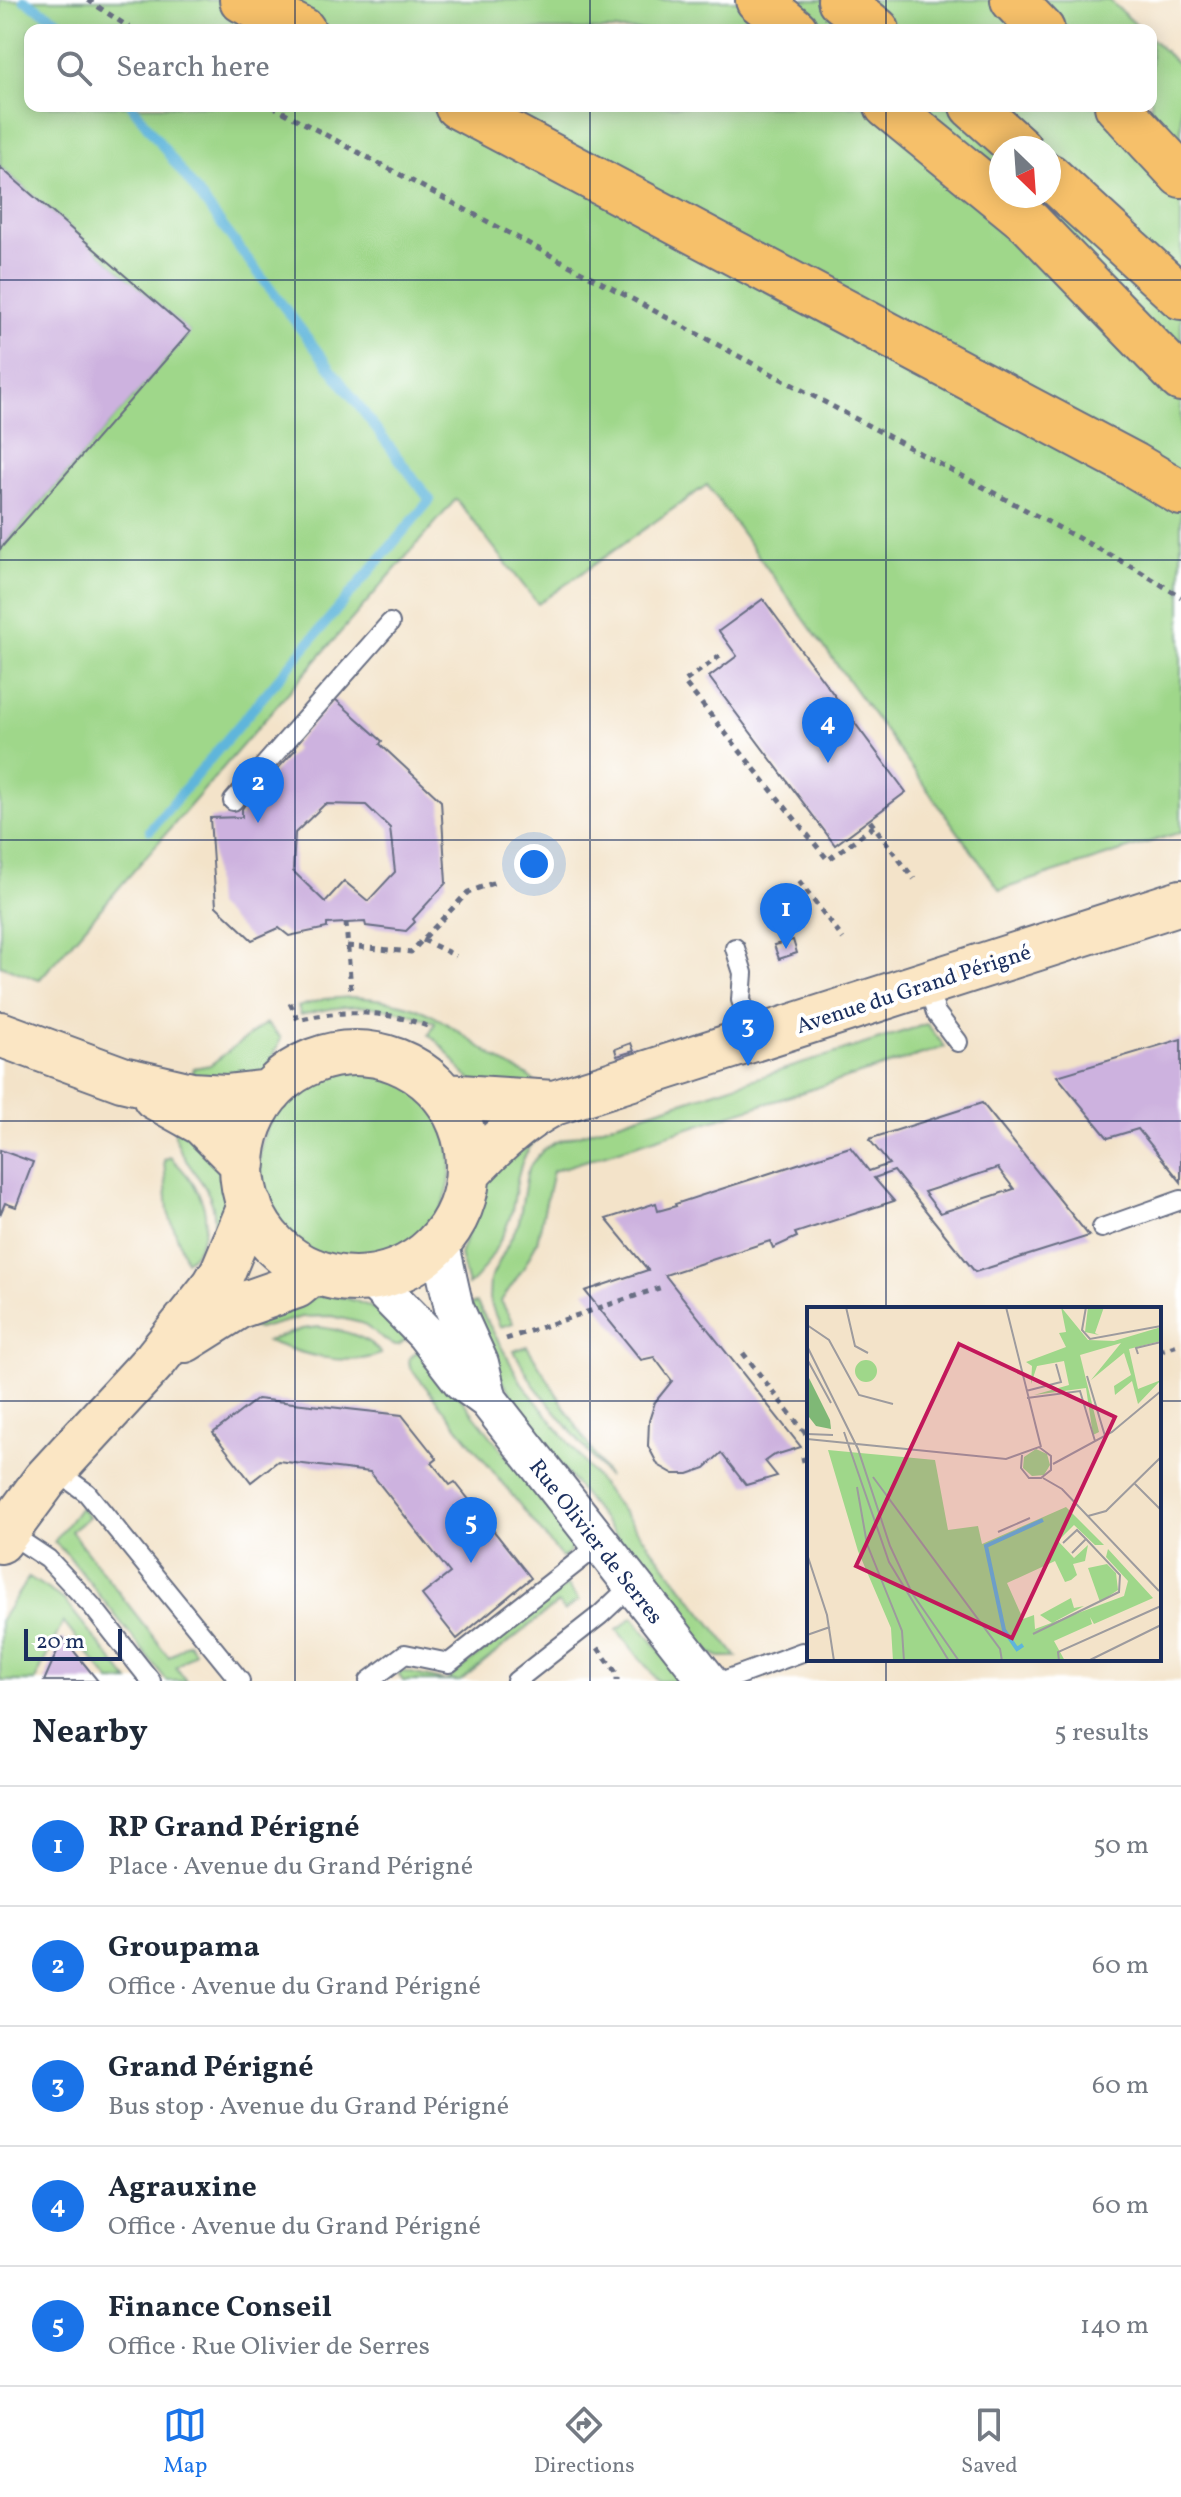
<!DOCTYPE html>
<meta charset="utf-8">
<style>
:root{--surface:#fff;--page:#f6f6f7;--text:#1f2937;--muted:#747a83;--line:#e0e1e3;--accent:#1a73e8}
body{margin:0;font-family:Vollkorn,serif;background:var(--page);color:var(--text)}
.compass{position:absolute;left:989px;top:136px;width:72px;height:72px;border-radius:50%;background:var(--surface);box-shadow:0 4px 20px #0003;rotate:155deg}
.scale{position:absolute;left:24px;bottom:20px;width:98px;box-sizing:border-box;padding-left:8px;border:4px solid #1b2f5e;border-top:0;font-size:22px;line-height:28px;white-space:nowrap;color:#1b2f5e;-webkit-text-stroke:6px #fff;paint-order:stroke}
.you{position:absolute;left:534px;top:864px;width:28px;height:28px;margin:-20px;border:6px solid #fff;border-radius:50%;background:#1a73e8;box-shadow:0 0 0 12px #1a73e833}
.badge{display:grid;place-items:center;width:52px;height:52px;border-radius:50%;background:var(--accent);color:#fff;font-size:26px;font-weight:700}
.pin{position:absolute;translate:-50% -66px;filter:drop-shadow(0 2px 4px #0008)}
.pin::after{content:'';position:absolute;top:42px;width:28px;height:24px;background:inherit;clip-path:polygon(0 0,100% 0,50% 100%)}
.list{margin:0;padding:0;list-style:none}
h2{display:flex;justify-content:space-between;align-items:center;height:104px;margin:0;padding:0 32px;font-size:34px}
h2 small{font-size:26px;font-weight:400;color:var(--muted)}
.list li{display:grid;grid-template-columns:52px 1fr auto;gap:24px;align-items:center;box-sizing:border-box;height:120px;padding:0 32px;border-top:2px solid var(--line)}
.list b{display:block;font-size:30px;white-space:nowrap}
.list p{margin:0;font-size:26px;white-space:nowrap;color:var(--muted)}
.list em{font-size:26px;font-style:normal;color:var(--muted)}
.icon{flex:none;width:44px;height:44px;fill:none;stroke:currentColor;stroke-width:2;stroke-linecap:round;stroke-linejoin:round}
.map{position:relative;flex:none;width:1181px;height:1681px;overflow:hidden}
.search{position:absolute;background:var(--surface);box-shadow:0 4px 20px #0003;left:24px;right:24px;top:24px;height:88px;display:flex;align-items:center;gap:20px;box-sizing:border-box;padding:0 28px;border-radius:16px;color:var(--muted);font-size:30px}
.sheet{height:704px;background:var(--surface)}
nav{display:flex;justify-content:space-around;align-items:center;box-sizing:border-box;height:112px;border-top:2px solid var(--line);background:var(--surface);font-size:22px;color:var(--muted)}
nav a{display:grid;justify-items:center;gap:4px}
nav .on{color:var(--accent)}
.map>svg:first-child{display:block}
</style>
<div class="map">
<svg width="1181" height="1681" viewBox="0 0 1181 1681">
<rect width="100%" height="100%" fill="#fff"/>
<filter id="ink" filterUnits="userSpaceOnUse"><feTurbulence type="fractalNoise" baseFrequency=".0125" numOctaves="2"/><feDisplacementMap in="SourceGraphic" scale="16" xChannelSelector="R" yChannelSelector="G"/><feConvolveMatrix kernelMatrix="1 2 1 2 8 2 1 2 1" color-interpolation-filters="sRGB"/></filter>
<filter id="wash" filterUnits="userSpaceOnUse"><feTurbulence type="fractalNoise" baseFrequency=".006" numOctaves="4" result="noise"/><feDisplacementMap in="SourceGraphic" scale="32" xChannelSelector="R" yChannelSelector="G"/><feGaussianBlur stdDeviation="1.8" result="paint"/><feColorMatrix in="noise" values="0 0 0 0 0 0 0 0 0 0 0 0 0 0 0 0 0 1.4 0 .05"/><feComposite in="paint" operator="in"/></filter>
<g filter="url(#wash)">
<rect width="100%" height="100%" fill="#f3e3c9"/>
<path fill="#9fd78a" stroke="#5d8374" stroke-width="2" fill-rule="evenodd" d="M0 0H1109L1142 30H30V106H1151V38L1181 67V832L1000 890 707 485 538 604 456 499 39 980 0 965V549L189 332 0 167ZM1001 148H1049V196H1001Z
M352 997C428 1001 443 1022 502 1062 515 1071 528 1072 537 1085 520 1085 496 1088 479 1084 461 1079 448 1046 429 1035L435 1023C389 1003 348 1002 301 1015L298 1007 324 999Z
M266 1023 281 1038 267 1070 256 1078 186 1087 194 1068 210 1065Z
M927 1024 945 1047 553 1171 537 1242 523 1269 501 1301 513 1323 500 1327 489 1299 490 1280 519 1222 527 1173 532 1163 543 1150 556 1142Z
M259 1166a96 96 0 1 1 192 0a96 96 0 1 1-192 0Z
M174 1117 222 1166 227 1181 228 1216 207 1255C236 1179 170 1176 174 1117Z
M536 1139C516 1164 518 1181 512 1210 507 1231 485 1273 468 1285L460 1255 486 1179Z
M170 1157C193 1178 215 1209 201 1241 198 1250 194 1256 186 1261L168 1212 164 1160Z
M332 1295C367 1302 384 1312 411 1335L399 1345H393L361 1323 332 1316 302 1317 258 1329 247 1325 317 1296Z
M477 1303 521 1382 737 1657H720L706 1651 530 1426 499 1375 467 1305Z
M319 1327C340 1330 368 1335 381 1354 345 1368 301 1354 267 1341L302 1329Z
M527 1346 608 1477 533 1384 514 1351Z
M421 1348 569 1535 572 1546 569 1553 562 1558 410 1367 409 1359Z
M80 1507 89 1517 71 1531 169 1657 188 1643 195 1652 176 1667 186 1681H167L67 1554 54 1542Z
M29 1577 64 1600 129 1681H110L63 1622 35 1681H0V1621Z
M567 1585 579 1600 564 1611 558 1603 460 1681H403L398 1674 402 1671 446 1681Z
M633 1617 684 1681H658L617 1630Z"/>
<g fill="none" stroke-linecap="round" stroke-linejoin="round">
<path stroke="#5eb5db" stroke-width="10" d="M24 0 74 30
M132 106 430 500 150 830"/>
</g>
<g id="blocks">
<path fill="#cdb2df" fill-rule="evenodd" d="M0 167 190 332 0 549Z
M763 599 906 792 835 845 709 677 737 656 719 631Z
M335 699 382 741 380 744 441 801 446 883 413 919 415 922 406 931 366 926 365 922 327 924V928L289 936 279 928 252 940 216 906 210 818 242 817V809L246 803 296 749 293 746ZM325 804 366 805 390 828 395 872 368 901 344 881 325 902 293 871 295 833Z
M793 940 797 953 779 959 774 945Z
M1181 1039V1182L1138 1129 1108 1138 1057 1076Z
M631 1043 634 1051 617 1056 615 1049Z
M982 1103 1089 1236 975 1272 894 1171 874 1178 894 1201 795 1233 797 1237 773 1248 770 1241 665 1275 801 1447 772 1456 765 1461 777 1476 746 1485 721 1453 705 1468 688 1474H674L658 1465 648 1446 649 1421 655 1402 672 1381 654 1357 641 1360 585 1291 648 1270 606 1219 656 1203 658 1211 676 1206 675 1204 850 1147 869 1171 889 1164 869 1139ZM998 1168 1014 1189 940 1213 924 1192Z
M0 1150 33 1162 16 1207 5 1203 0 1215Z
M257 1399 402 1415 437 1459 432 1463 450 1485 455 1482 531 1578 457 1639 422 1595 450 1573 370 1472 278 1461 251 1482 213 1433Z
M63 1638 73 1650 98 1681H44Z"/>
</g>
</g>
<g filter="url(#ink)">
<use href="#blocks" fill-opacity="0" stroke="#676e83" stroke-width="2"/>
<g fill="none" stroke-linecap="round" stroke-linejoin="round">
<defs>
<path id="lane" d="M233 801 390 623
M735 948 743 973 741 1000 755 1038
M927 984 936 1013 958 1042
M1102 1228 1181 1200
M55 1470 87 1493 240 1681
M6 1531 48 1559 92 1606 151 1681
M369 1681 405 1654 449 1663 600 1544
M516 1681 600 1615 632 1585
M723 1681 802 1652"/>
<path id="street" d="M439 1241 454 1308 479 1363 488 1400
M370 1277 425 1333 462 1381 488 1400 708 1681"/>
<path id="secondary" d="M0 1034 122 1079 191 1095 226 1097 270 1092
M242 1166a113 113 0 1 1 226 0a113 113 0 1 1-226 0Z
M444 1096 554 1103
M155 1097 202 1123 243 1164
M468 1173C495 1144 519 1121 554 1103L1181 902
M185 1340 239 1306 296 1286 314 1271
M0 1541 45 1480 156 1359 214 1286 223 1271 250 1206"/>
<path id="highway" d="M242 0 303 30
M758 0 795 30
M840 0 877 30
M1013 0 1042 30
M457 106 1134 465 1181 493
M887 106 1030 223 1181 379
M972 106 1019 148
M1117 106 1181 175
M1049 176 1181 297"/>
</defs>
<use href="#lane" stroke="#676e83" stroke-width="22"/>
<use href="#street" stroke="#676e83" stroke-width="42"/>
<use href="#secondary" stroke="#676e83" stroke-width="48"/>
<use href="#highway" stroke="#676e83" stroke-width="48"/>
<path stroke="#676e83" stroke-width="5" stroke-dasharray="6 6" stroke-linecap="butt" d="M88 0 133 30
M272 106 1136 569 1181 597
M720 656 684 682 828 860 874 826
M870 821 914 879
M799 881 843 939
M346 923 351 990
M423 940 456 956
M347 946 411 952 468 892 496 882
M290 1003 298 1020C343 1009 383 1010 427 1026
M506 1339 662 1287
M1159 1351 1181 1344
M743 1353 809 1438
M801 1460 809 1458
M598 1648 617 1674V1681"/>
<use href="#lane" stroke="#fff" stroke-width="18"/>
<use href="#street" stroke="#fff" stroke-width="38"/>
<use href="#secondary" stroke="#fbe6c4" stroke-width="44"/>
<use href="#highway" stroke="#f6c06b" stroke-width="44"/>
</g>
</g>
<path fill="none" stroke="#1b2f5e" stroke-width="2" stroke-opacity="0.55" d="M295 0V30M590 0V30M886 0V30M295 106V1681M590 106V1681M886 106V1309M0 280H1181M0 560H1181M0 840H1181M0 1121H1181M0 1401H809M1159 1401H1181M886 1659V1681"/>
<g text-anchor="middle" stroke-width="8" stroke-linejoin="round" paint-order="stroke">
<g font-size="22" fill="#1b2f5e" stroke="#fff">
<text transform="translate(913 988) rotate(-18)" y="8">Avenue du Grand Périgné</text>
<text transform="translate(597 1541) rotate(52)" y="8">Rue Olivier de Serres</text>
</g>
</g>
<g transform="translate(807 1307)">
<rect width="354" height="354" fill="#f3e3c9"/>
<path d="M254 0 281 33 307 34 354 20V34L322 42 331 82 354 73 331 97 325 74 308 88 307 79 324 68 317 46 284 73 314 36 273 48 292 125 286 128 279 81 227 88 262 78 257 54 230 59 224 77 225 59 219 55 259 40 252 26 259 25ZM281 0H297L288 26 292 28 278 25ZM48 64a11 11 0 1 1 22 0a11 11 0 1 1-22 0ZM229 142 240 147 243 158 237 168 225 169 216 161 217 150ZM21 143 128 153 141 223 171 219 175 237 259 200 297 238H288L267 218 251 234 267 251 281 238 278 254 266 257 270 268 264 273 258 275 248 254 200 276 216 312 227 308 228 322 317 289 321 274 299 250 301 242 346 291 287 317 283 310 285 317 247 334 258 354H86L84 321 51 244ZM300 257 309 266 311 283 293 295 281 261ZM264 291 267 301 277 299 245 316 233 308Z" fill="#9fd78a"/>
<path d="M0 67 23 113 24 122 9 119 2 110Z" fill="#7fb876"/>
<path fill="none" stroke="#5eb5db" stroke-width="4" d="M216 338 210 342 197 323 179 239 236 213"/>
<path fill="none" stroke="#9d9b9e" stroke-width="2" d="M39 0 48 39 61 46M199 0 234 140M279 0 275 23 283 32 354 19M0 18 22 33 52 88 86 97M0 39 51 142 83 239 105 286 152 354H199M331 47 329 41 354 35M0 52 24 96M280 69 298 129M219 84 254 75 249 57M220 91 273 84 288 134M37 125 82 255 142 354M0 127 26 128M0 132 199 152 232 140 244 149V163L234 171H222L214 161 215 148M246 157 305 125 354 84M66 170 193 342 195 354M236 171 255 182 352 284M327 176 354 203M50 180 60 237 95 324 97 354M281 209 299 204 354 150M191 225 223 211M256 236 270 223 279 232 265 246M0 247 20 308 27 354M226 327 312 285 313 268 279 232M0 328 23 320M252 354 251 345 354 299M281 354 354 318"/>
<path fill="#c2185b" fill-opacity="0.15" stroke="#c2185b" stroke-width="4" d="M152 37 308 110 205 331 49 259Z"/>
<rect width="354" height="354" fill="none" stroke="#1b2f5e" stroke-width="4"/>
</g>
</svg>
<svg class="compass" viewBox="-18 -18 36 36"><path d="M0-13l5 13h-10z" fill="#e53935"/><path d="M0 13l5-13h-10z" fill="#747a83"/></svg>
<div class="scale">20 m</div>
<div class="you"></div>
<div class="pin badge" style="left:786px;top:949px">1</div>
<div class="pin badge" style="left:258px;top:823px">2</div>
<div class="pin badge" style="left:748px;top:1066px">3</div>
<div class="pin badge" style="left:828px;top:763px">4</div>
<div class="pin badge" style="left:471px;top:1563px">5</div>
<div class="search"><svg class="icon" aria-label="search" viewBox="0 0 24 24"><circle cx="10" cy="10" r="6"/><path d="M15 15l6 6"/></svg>Search here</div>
</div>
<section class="sheet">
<h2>Nearby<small>5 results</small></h2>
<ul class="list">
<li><span class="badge">1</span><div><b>RP Grand Périgné</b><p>Place · Avenue du Grand Périgné</p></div><em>50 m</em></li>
<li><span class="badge">2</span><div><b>Groupama</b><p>Office · Avenue du Grand Périgné</p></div><em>60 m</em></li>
<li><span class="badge">3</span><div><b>Grand Périgné</b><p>Bus stop · Avenue du Grand Périgné</p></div><em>60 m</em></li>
<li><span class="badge">4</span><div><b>Agrauxine</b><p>Office · Avenue du Grand Périgné</p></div><em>60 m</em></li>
<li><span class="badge">5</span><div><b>Finance Conseil</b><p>Office · Rue Olivier de Serres</p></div><em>140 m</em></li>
</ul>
</section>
<nav>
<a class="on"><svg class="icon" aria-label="map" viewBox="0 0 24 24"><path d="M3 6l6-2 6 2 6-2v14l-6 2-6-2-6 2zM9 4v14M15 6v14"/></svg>Map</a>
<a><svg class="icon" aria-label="directions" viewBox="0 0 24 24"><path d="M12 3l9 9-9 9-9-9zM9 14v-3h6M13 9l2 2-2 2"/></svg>Directions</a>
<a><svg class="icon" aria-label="saved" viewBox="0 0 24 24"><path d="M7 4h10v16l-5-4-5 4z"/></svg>Saved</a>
</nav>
